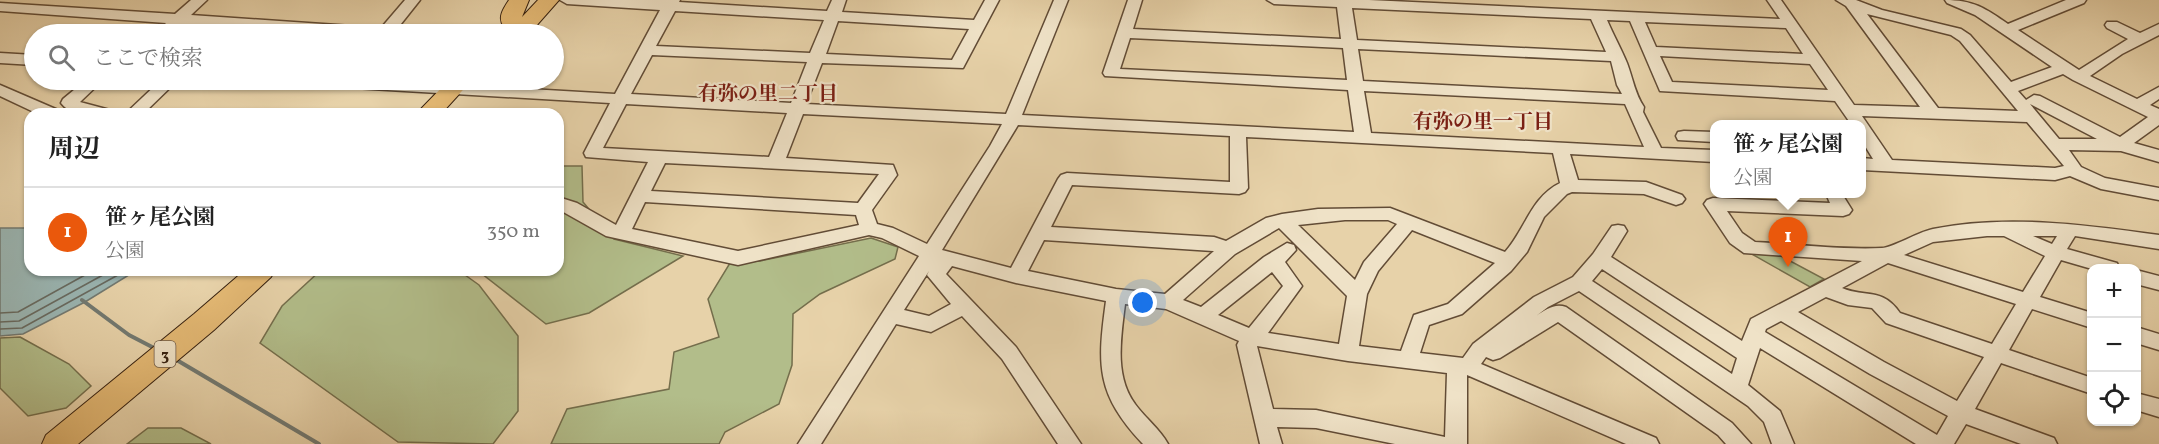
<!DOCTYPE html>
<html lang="ja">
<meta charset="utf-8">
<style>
:root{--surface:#fff;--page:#f6f6f6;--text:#222;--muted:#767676;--line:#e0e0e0;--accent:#ea580c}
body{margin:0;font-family:Vollkorn,"Noto Serif JP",serif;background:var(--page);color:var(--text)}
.controls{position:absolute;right:18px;bottom:18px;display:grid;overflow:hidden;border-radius:12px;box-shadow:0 2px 4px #0004}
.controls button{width:54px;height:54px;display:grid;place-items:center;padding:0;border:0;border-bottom:2px solid var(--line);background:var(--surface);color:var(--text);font:30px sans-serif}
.you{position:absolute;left:1143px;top:303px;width:21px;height:21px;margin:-15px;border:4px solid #fff;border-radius:50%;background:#1a73e8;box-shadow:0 0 0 9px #1a73e833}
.badge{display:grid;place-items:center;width:39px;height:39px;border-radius:50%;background:var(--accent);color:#fff;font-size:20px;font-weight:700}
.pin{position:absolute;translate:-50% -50px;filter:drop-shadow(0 2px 3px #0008)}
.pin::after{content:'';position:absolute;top:32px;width:21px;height:18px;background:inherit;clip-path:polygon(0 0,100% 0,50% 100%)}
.popup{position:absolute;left:1710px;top:120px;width:156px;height:78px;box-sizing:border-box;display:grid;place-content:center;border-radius:12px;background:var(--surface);filter:drop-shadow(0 2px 4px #0005);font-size:20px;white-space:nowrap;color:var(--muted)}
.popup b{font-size:22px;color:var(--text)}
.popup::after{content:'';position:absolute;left:50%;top:100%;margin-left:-12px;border:12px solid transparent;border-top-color:var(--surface)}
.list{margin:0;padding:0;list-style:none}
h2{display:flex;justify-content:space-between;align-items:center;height:78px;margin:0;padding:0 24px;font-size:26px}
h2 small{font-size:20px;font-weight:400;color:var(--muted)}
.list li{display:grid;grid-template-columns:39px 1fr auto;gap:18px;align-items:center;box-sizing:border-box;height:90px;padding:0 24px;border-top:2px solid var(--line)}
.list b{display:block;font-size:22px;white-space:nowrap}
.list p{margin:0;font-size:20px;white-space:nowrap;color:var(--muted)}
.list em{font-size:20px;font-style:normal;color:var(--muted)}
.icon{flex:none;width:33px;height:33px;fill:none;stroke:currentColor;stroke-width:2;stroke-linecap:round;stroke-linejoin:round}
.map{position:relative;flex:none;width:2159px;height:444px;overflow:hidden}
.search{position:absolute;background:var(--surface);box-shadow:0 2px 4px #0004;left:24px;top:24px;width:540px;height:66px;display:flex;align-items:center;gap:15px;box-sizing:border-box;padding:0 21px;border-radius:33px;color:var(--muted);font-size:22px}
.panel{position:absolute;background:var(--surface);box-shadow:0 2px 4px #0004;left:24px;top:108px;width:540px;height:168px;border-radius:18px}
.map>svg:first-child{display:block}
</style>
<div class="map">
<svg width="2159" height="444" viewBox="0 0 2159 444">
<rect width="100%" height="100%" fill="#e7d2a9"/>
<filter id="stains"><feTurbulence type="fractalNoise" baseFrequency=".00333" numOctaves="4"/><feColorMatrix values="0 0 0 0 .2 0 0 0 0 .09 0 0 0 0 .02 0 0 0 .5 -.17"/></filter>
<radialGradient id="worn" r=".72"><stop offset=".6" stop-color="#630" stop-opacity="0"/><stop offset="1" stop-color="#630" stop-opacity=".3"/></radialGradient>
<path fill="#b2bd8a" stroke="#746e4c" stroke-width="1.5" d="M558 166H582L583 202 614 239 683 256 589 313 546 324 477 270H558Z
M871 238 898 247 895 259 820 294 793 314 792 365 779 404 725 432 719 444H551L567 409 669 389 674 352 719 337 708 299 730 263 760 261Z
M1750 253 1779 255 1824 279 1810 287Z
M321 270H458L479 285 518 336V411L493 444 398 442 260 343 282 306Z
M20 337 69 364 91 386 66 408 28 416 0 388V338Z
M148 428H181L211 444H127Z"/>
<path fill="#9ab5b2" stroke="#727971" stroke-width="1.5" d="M0 228H30V270H137L85 302 23 334 0 336Z"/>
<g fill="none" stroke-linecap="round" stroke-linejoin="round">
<path stroke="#686a60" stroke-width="1.5" d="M0 313 18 312 94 270
M0 322 19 321 112 270
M0 329 22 328 127 270"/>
<path stroke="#727971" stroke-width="4" d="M82 300 129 335 156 349
M175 359 319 444"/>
<defs>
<path id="minor" d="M191 0H207L191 15 381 28 405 0H420L393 34H341L182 24 170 34H155L166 23 0 11V3L175 14Z
M560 0H680L679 2 827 11 832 0H846L842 12 974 20 985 0H999L963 68 822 63 806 104 1006 114 1054 0H1068L1022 115 1354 132 1348 90 1105 76 1103 73 1128 0H1142L1133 29 1341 39 1337 7 1274 4 1267 0H1369L1780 19 1767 0H1781L1854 105 1920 107 1846 6 1836 0H1856L1882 10 1961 29 1970 35 2011 82 2052 67 1975 15 1947 3 1945 0C1973 0 1985 8 2008 24L2066 0H2086L2084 3 2018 30 2079 70 2128 39 2107 28 2105 25 2107 22H2117L2140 33 2159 24V35L2122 54 2090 76 2137 99 2159 87V99L2150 105 2159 109V125L2134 143 2159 150V162L2121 151 2069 150 2081 167 2105 178 2159 188V200L2101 189 2070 176 2055 180 1862 170V158L1873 159 1862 141V124H1851L1835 101 1660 91 1630 21 1607 20C1613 34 1621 49 1627 63 1633 79 1635 94 1644 107L1643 112 1661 148 1714 150V162L1570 154 1578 180 1646 182 1682 195 1685 199 1682 203 1676 205 1644 194 1572 192 1567 194 1544 217 1527 252 1511 271 1462 314 1429 325 1420 353 1463 358 1473 344 1534 297 1573 277 1593 254 1612 226 1618 225 1624 226 1627 231 1611 257 1742 341 1751 319 1862 261 1744 253 1730 243 1704 204 1707 200 1713 198 1830 203 1826 194H1842L1852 210 1849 214 1843 216 1727 211 1742 233 1755 242C1795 244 1843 250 1882 248 1892 248 1918 232 1933 229 2005 214 2087 225 2159 235V249L2075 236 2067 249 2117 263 2119 268 2092 269 2061 260 2040 297 2092 313V328L2032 309 2009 350 2092 378V394L2001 363 1975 409 2054 438 2057 444H2021L1966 424 1954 444H1916L1760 348 1748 385 1780 411 1794 444H1772L1764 422 1748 406 1579 291 1548 307 1536 316C1546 310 1554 303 1566 307L1732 423 1751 444H1726L1718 435 1558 322 1500 358 1493 360 1486 357 1481 364 1656 438 1659 444H1626L1467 375V444H1395L1316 428 1277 427 1282 444H1260L1237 345 1239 341 1166 309 1125 304C1121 337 1114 376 1135 404 1145 418 1160 429 1168 444H1143C1096 394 1097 366 1106 301L1016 283 952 266 946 274 1016 347 1081 444H1058L1002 359 962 316 931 332 896 324 821 444H798L919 256 882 238 869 235 738 265 606 236 558 209V197L577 203 616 225 648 162 586 157 584 153 610 103 303 85 295 80H377L615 94 660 10 567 4ZM1352 8 1591 19 1606 52 1357 40ZM675 11 824 20 810 53 656 46ZM1867 14 1951 35 1960 41 2018 111 1938 108ZM838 21 969 29 952 60 826 54ZM1645 22 1786 28 1803 54 1656 47ZM1130 38 1343 48 1347 80 1120 69ZM1358 49 1611 61 1617 85 1622 94 1363 81ZM652 55 807 62 791 103 631 94ZM1660 56 1810 64 1828 90 1672 82ZM2063 74 2073 80 2148 117 2120 137 2040 96 2034 95 2026 100 2018 91ZM1364 91 1625 104 1644 147 1371 133ZM626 104 787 113 769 157 603 148ZM2030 104 2097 139H2059ZM803 114 1002 124 990 146 927 244 893 228 877 224 872 210 897 175 893 165 786 158ZM1862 116 2027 122 2064 166 2055 168 1892 160ZM1018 125 1230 136V182L1067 173 1061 175 1058 179 1011 268 942 250ZM1246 137 1553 153 1560 183C1531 197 1525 230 1505 252L1390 208 1318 209 1282 214 1266 218 1226 241 1214 237 1051 227 1072 185 1239 194 1245 192 1248 188ZM665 163 879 174 858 203 651 191ZM645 202 856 215 859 225 738 251 632 229ZM1345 220H1388L1397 224 1364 262 1355 280 1298 225ZM1279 228 1347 296 1339 344 1268 333 1302 286 1285 262 1296 250 1294 245 1287 243 1264 257 1201 307 1183 300 1235 254ZM1412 230 1495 263 1448 304 1414 315 1401 351 1359 346 1367 294 1378 271ZM1987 236H2004L2045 256 2023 292 1904 255 1933 242ZM2033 236H2057L2052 244ZM1044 240 1213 251H1214L1165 294 1116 289 1028 271ZM1888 263 2016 304 1992 344 1900 313C1882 287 1866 298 1842 288ZM1602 269 1737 358 1732 374 1592 281ZM929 271 927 275 951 304 929 316 904 310ZM1272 272 1283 286 1249 328 1218 315ZM1826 297 1848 305 1872 308 1886 323 1984 357 1957 401 1884 362 1798 312ZM1781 321 1870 374 1948 416 1937 435 1765 332 1766 329ZM1257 346 1348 361 1447 373 1445 437 1316 410 1273 409Z
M0 53 34 55V65L0 63Z
M86 80H103L80 102 110 110 112 114C96 114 72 118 61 103L63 99Z
M161 80H178L143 114H125Z
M0 85 58 110 60 114H38L0 96Z
M1684 131 1714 132V142L1678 140 1676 136 1678 132Z
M2136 270 2159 276V290L2136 284Z
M2136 327 2159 334V350L2136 343Z
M2136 393 2159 399V417L2136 410Z"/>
<path id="highway" d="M509 0H529L522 17 538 0H559L529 34H508L511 29 504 27C497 18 503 9 509 0Z
M449 80H472L441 114H416Z
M245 270H275L271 277 214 330 78 444H42L46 435 194 314Z"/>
</defs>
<use href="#minor" stroke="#624c36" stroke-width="3"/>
<use href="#highway" stroke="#36200f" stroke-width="2"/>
<use href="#minor" fill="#efe2c7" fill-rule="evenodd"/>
<use href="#highway" fill="#e4b974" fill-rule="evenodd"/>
</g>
<g text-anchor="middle" stroke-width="4.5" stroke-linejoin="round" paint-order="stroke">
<rect fill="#efe2c7" stroke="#6e5a46" stroke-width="1.5" x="154.5" y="341" width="21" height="26" rx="4.5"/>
<g font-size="16" font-weight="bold" fill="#36200f">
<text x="165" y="360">3</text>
</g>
<g font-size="20" font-weight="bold" fill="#7a1f14" stroke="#efe2c7">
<text x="768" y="100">有弥の里二丁目</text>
<text x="1483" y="128">有弥の里一丁目</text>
</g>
</g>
<rect width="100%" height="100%" filter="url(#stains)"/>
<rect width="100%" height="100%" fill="url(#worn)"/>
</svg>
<div class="controls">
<button>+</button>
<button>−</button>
<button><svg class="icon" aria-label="locate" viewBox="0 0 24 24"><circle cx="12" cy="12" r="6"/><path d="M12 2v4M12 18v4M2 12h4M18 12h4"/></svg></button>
</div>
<div class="you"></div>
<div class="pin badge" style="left:1788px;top:267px">1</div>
<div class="popup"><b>笹ヶ尾公園</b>公園</div>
<div class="search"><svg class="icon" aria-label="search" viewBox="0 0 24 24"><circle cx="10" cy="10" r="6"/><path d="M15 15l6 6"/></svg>ここで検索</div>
<section class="panel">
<h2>周辺<small></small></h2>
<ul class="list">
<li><span class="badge">1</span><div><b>笹ヶ尾公園</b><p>公園</p></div><em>350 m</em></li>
</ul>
</section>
</div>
